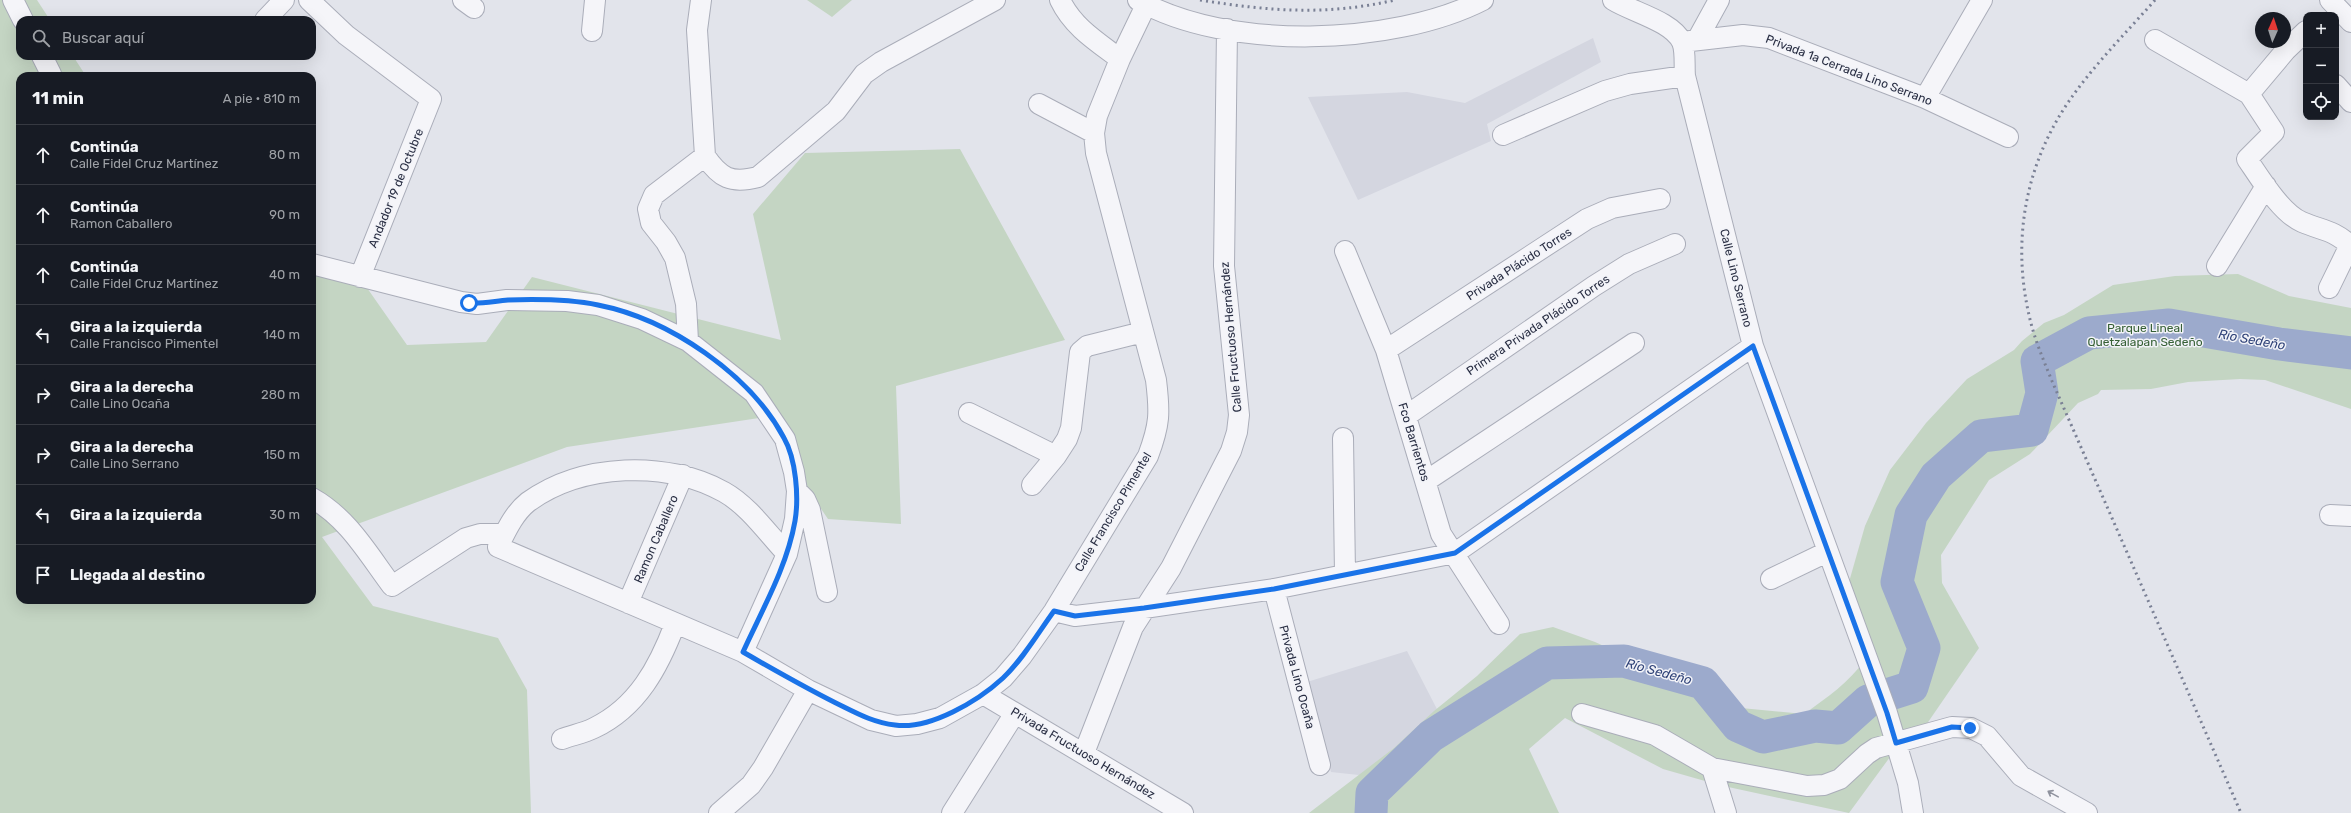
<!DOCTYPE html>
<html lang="es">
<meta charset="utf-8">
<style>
:root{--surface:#171b24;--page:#242831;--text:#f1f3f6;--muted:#9ea1a6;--line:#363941}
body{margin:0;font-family:Rubik,sans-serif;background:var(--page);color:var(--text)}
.controls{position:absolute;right:12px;top:12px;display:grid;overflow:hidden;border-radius:8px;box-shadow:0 4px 16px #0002}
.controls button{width:36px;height:36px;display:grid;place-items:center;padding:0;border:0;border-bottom:1px solid var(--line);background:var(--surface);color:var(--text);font:20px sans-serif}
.compass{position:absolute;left:2255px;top:12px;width:36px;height:36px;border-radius:50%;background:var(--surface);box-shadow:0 4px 16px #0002;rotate:3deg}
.stop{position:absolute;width:12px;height:12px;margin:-9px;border:3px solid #1a73e8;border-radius:50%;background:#fff}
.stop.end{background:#1a73e8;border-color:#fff;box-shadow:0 1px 4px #0008}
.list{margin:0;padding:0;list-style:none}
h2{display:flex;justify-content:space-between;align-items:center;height:52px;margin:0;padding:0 16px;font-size:17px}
h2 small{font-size:13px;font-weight:400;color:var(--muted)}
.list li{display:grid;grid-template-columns:26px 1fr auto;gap:12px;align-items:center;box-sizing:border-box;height:60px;padding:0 16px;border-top:1px solid var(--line)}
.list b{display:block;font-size:15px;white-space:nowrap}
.list p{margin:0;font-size:13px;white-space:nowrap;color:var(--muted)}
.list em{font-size:13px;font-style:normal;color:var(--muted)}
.icon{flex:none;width:22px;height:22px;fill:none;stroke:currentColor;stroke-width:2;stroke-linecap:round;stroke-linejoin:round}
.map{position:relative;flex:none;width:2351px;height:813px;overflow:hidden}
.search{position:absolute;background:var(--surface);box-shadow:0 4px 16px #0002;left:16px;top:16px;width:300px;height:44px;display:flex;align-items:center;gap:10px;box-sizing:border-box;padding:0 14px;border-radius:12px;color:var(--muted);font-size:15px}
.panel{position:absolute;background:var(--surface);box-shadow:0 4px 16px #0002;left:16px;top:72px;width:300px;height:532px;border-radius:12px}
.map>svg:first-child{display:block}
</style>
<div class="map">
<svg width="2351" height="813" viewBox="0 0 2351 813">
<rect width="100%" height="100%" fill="#e2e4eb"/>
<path fill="#d4d6e0" d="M1593 38 1601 62 1487 124 1491 141 1358 200 1308 97 1407 92 1465 103Z
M1407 651 1440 715 1368 776 1331 772 1307 682Z"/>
<path fill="#c4d5c3" d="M0 0H37L50 20H20V56H73L86 76H20V600H312V260L365 285 407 345 486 342 532 277 781 340 753 214 805 153 960 149 1065 340 896 386 901 524 828 519 759 418 567 447 322 537 373 606 498 638 527 690 531 813H0Z
M807 0H852L832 17Z
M2238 274 2289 296 2351 308V409L2265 380 2240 379 2188 382 2151 389 2101 390 2098 394 2078 403 2030 454 1989 480 1941 555 1942 583 1979 648 1913 744 1890 757 1849 813 1719 785 1663 769 1565 718 1529 749 1559 813H1309L1394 748 1434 711 1477 676 1520 634 1553 627 1595 642 1741 708 1804 714C1828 697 1848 683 1866 659L1847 589 1865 526 1890 470 1926 423 1967 379 2014 350 2022 341 2044 323 2064 315 2113 285 2175 276Z"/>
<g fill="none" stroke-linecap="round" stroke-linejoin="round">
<path stroke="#9caacc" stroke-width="33" d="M1371 813 1372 793 1431 736 1547 663 1624 661 1703 683 1738 726 1763 737 1815 726 1838 728 1868 701 1912 687 1924 648 1897 582 1911 515 1936 476 1981 436 2032 430 2042 393 2037 361 2089 333 2169 325 2279 344 2351 353"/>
<defs>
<path id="minor" d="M13 0 23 20
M309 0 346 35 431 99 360 277
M463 0 474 8
M701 0 697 30 705 156C720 178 731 184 758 177L836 111 864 74 881 62 995 0
M1060 0C1073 27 1096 41 1120 59
M1138 0C1227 51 1393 46 1483 0
M1613 0C1632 12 1672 21 1682 42 1686 51 1684 66 1685 76L1753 346 1887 713 1908 783 1913 813
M2330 0 2351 22
M265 20 284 0
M592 31 595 0
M1697 40 1719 0
M2155 40 2249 94 2274 132 2247 159C2260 178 2281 213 2302 222 2323 231 2332 229 2351 246
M1682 42 1743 35 1769 38 1925 98 2008 137
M42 56 51 74
M2336 85 2351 102
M2249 94 2286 50 2306 31
M1925 98 1982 0
M1039 104 1094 133
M1503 135 1605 91 1630 84 1685 76
M1345 251 1386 350 1441 534 1499 624
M312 264 461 302 477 304 507 300 567 301 598 305 642 319 688 341 754 393 785 439 794 472 797 491 795 519 787 554 743 652
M2217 266 2266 186
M2329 288 2350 245
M688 341 686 304 675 258 666 242 651 223 648 209 654 195 705 156
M1386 350 1587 219 1612 208 1660 199
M969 413 1056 456
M1406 416 1594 286 1629 264 1675 244
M1343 438 1345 574
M1426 481 1634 343
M1032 485 1056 456 1067 439 1071 428 1080 352 1087 346 1143 332
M797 491 805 499 810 510 827 592
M312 498C348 518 368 554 392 586L466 538 480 534H504
M2330 515 2351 516
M787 554C768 534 749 506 724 492 667 460 582 463 528 502 514 513 506 531 498 547L743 652 808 690 871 720 896 726 917 724 940 718 983 694 1003 678 1022 656 1054 611 1148 456C1160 424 1160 413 1156 380L1096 153 1094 133 1097 116 1120 59 1146 5
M1771 579 1827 552
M1274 589 1320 765
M628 603 683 475
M1054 611 1075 616 1144 608 1274 589 1455 553 1753 346
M983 694 1183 813
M1582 714 1655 735 1712 768 1807 786 1824 785 1840 779 1867 754 1876 748 1952 727 1971 728 1987 736 2021 776 2087 813
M562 739C573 735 584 733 594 728 638 707 659 666 675 624
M1084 753 1133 627 1171 568 1231 451 1237 432 1239 415 1224 266 1227 29
M1712 768 1726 813
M719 813 751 785 763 768 808 690
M952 813 1015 713"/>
</defs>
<use href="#minor" stroke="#aaadb9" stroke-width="22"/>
<use href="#minor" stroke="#f5f5f9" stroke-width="20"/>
<path stroke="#7a8095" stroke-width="3" stroke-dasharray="2 4" stroke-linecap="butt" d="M1200 0C1269 11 1326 16 1395 0
M2155 0C2125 34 2092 67 2067 104 2025 167 2012 241 2029 315 2034 338 2043 359 2052 381L2241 813"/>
</g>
<defs><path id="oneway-shaft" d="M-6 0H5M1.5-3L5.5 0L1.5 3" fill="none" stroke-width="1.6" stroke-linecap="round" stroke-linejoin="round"/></defs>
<use stroke="#8f929e" href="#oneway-shaft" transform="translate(2053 794) rotate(-151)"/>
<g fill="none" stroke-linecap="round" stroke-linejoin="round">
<path stroke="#1a73e8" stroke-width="5" d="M469 303C482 304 495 301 508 300 537 299 569 299 598 305 669 319 750 374 784 438 796 459 799 497 795 521 787 567 762 610 743 652 776 671 809 690 844 707 860 715 876 723 895 725 930 730 978 701 1003 678 1023 659 1038 633 1054 611L1075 616 1144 608 1274 589 1455 553 1753 346 1887 713 1896 743 1952 727 1970 728"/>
</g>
<g text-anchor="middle" stroke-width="3" stroke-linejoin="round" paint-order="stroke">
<g font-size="12" fill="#292e43" stroke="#f2f3f8">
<text transform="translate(1849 70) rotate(21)" y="4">Privada 1a Cerrada Lino Serrano</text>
<text transform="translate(396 188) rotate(-68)" y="4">Andador 19 de Octubre</text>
<text transform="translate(1519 264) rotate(-33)" y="4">Privada Plácido Torres</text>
<text transform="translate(1736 278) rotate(76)" y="4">Calle Lino Serrano</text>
<text transform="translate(1538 325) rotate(-34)" y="4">Primera Privada Plácido Torres</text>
<text transform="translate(1231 337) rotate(-95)" y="4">Calle Fructuoso Hernández</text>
<text transform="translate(1414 442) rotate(73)" y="4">Fco Barrientos</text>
<text transform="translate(1113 512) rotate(-59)" y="4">Calle Francisco Pimentel</text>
<text transform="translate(656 539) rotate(-67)" y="4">Ramon Caballero</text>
<text transform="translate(1297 677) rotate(75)" y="4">Privada Lino Ocaña</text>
<text transform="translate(1083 753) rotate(31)" y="4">Privada Fructuoso Hernández</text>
</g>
<g font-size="12" fill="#366036" stroke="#f2f3f8">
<text x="2145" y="332">Parque Lineal<tspan x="2145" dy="14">Quetzalapan Sedeño</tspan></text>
</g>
<g font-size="13" font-style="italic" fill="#314479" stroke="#f2f3f8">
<text transform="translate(2252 339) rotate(10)" y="5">Río Sedeño</text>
<text transform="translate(1659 671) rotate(15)" y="5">Río Sedeño</text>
</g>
</g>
</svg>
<div class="controls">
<button>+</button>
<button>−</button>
<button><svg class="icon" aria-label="locate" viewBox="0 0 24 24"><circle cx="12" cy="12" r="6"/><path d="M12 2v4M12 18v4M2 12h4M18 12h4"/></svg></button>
</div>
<svg class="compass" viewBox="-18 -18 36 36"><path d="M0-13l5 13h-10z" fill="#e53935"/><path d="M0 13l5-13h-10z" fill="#9ea1a6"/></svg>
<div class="stop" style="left:469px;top:303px"></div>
<div class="stop end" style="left:1970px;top:728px"></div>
<div class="search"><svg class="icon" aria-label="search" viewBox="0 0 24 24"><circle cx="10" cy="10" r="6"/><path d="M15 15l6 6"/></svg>Buscar aquí</div>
<section class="panel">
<h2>11 min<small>A pie · 810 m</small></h2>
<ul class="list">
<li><svg class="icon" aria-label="ahead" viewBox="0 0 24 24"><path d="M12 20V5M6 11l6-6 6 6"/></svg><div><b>Continúa</b><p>Calle Fidel Cruz Martínez</p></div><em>80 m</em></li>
<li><svg class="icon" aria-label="ahead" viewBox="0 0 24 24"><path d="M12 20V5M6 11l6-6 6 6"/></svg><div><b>Continúa</b><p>Ramon Caballero</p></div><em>90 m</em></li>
<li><svg class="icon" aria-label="ahead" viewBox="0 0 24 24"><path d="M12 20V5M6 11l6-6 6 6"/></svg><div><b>Continúa</b><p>Calle Fidel Cruz Martínez</p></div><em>40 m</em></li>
<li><svg class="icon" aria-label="left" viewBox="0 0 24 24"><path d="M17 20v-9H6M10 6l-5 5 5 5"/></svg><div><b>Gira a la izquierda</b><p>Calle Francisco Pimentel</p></div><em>140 m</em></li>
<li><svg class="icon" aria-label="right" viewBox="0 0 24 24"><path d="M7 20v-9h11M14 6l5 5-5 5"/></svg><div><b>Gira a la derecha</b><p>Calle Lino Ocaña</p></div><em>280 m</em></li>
<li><svg class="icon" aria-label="right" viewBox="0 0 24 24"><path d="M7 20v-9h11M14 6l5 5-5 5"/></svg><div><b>Gira a la derecha</b><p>Calle Lino Serrano</p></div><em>150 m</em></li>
<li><svg class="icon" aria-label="left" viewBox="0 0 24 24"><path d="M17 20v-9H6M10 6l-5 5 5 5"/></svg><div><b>Gira a la izquierda</b></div><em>30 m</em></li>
<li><svg class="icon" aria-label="arrive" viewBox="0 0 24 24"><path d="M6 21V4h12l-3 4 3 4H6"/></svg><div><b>Llegada al destino</b></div></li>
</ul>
</section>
</div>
